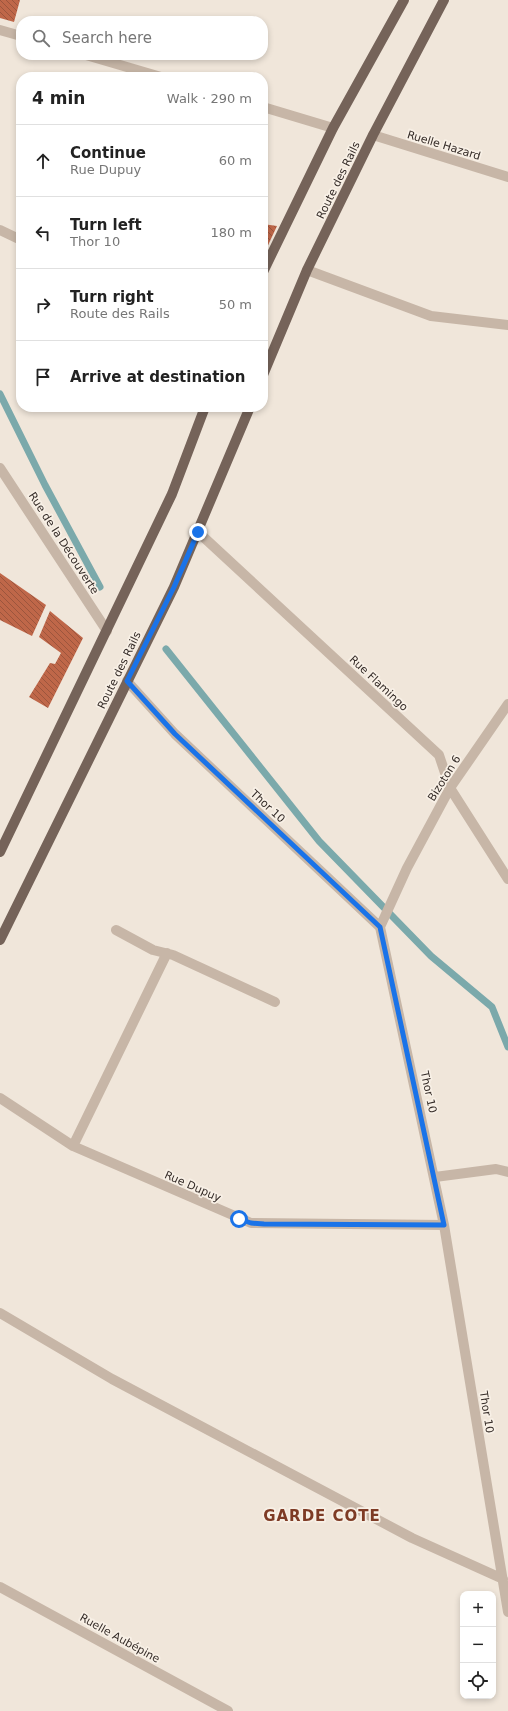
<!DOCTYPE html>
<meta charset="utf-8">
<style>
:root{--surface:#fff;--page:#f2f2f2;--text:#222;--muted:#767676;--line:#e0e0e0}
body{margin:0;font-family:"DejaVu Sans",sans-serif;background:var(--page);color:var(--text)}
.controls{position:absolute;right:12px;bottom:12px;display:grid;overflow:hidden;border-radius:8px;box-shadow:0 2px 6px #0003}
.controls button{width:36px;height:36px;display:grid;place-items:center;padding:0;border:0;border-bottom:1px solid var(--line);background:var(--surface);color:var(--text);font:20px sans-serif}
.stop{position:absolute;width:12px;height:12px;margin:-9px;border:3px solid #1a73e8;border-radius:50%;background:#fff}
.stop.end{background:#1a73e8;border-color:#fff;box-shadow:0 1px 4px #0008}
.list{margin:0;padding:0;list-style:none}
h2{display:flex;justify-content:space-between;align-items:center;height:52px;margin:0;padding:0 16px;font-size:17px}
h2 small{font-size:13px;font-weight:400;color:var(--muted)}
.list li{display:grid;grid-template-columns:26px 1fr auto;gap:12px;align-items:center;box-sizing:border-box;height:72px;padding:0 16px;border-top:1px solid var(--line)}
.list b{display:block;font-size:15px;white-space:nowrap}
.list p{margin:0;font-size:13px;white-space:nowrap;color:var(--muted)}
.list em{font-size:13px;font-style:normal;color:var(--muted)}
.icon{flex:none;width:22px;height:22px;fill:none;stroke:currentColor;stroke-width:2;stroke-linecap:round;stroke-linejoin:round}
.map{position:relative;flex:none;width:508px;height:1711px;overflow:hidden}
.search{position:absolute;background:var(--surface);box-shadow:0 2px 6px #0003;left:16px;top:16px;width:252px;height:44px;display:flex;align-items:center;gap:10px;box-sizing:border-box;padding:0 14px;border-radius:16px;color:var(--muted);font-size:15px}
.panel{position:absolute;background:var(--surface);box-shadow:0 2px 6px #0003;left:16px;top:72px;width:252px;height:340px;border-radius:16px}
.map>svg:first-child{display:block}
</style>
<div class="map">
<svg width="508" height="1711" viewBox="0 0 508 1711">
<defs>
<pattern id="building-back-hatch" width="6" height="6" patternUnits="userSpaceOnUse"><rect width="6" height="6" fill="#bf6749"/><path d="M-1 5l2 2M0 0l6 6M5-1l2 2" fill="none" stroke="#9c553d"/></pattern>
</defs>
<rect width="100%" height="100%" fill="#f0e6da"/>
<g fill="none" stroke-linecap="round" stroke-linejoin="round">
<path stroke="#7ba9ab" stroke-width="7" d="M0 394 45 485 100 587
M166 649 319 841 431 956 492 1007 508 1047"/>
</g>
<path fill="url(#building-back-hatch)" d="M0 0H20L14 22 0 18Z
M263 224 277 226 263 256Z
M0 573 46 605 32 636 0 620Z
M50 611 83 638 48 708 29 697 50 663 55 664 61 653 39 637Z"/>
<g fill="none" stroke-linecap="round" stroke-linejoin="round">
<path stroke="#c7b6a7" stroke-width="10" d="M0 30 21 36
M86 55 161 77
M263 107 333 128
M373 135 508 177
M0 230 21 240
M307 270 431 316 508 325
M0 468 107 631
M198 532 439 755 450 788 508 879
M127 681 175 734 380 927 444 1225 508 1612
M380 927 407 868 450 788 508 704
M116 930 153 950 173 955 275 1002
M0 1098 73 1146 251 1223 444 1225
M73 1146 167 953
M435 1177 496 1169 508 1172
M0 1313 112 1379 412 1538 503 1579
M0 1587 228 1711"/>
<path stroke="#756359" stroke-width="10" d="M263 272 333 128 404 0
M263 375 307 270 373 135 444 0
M0 852 172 494 205 407
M0 940 174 587 250 407"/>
</g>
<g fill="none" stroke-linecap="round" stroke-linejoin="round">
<path stroke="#1a73e8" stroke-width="5" d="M198 532 174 587 127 681 175 734 380 927 444 1225 264 1224 251 1223 239 1219"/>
</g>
<g text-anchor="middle" stroke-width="3.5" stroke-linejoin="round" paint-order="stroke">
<g font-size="11" fill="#342b27" stroke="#f8f0e6">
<text transform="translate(444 145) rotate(17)" y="4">Ruelle Hazard</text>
<text transform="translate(338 180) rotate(-64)" y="4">Route des Rails</text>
<text transform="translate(64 543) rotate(57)" y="4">Rue de la Découverte</text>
<text transform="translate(119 670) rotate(-64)" y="4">Route des Rails</text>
<text transform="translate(379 683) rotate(43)" y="4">Rue Flamingo</text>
<text transform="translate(444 778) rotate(-58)" y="4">Bizoton 6</text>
<text transform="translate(268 806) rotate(43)" y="4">Thor 10</text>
<text transform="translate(429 1092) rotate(78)" y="4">Thor 10</text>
<text transform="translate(193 1186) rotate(24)" y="4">Rue Dupuy</text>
<text transform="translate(487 1412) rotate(81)" y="4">Thor 10</text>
<text transform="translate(120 1638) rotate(29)" y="4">Ruelle Aubépine</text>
</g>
<g font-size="15" font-weight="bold" letter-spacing="1" fill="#7e3b25" stroke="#f8f0e6">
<text x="322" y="1521">GARDE COTE</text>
</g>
</g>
</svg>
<div class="controls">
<button>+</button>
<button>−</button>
<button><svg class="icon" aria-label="locate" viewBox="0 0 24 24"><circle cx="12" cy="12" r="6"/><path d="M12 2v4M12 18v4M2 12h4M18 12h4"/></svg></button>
</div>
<div class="stop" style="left:239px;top:1219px"></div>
<div class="stop end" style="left:198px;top:532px"></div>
<div class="search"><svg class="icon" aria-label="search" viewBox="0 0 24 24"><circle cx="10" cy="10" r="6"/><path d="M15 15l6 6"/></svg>Search here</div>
<section class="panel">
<h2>4 min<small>Walk · 290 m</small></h2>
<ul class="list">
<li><svg class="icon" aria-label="ahead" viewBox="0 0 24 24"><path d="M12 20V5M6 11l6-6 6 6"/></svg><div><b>Continue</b><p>Rue Dupuy</p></div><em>60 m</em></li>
<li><svg class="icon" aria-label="left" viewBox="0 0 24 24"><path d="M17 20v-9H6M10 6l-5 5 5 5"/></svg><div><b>Turn left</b><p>Thor 10</p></div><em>180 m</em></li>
<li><svg class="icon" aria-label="right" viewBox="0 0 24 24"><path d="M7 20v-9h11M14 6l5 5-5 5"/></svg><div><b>Turn right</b><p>Route des Rails</p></div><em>50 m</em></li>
<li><svg class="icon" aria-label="arrive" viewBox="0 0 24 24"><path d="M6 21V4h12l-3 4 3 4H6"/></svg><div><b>Arrive at destination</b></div></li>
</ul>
</section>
</div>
